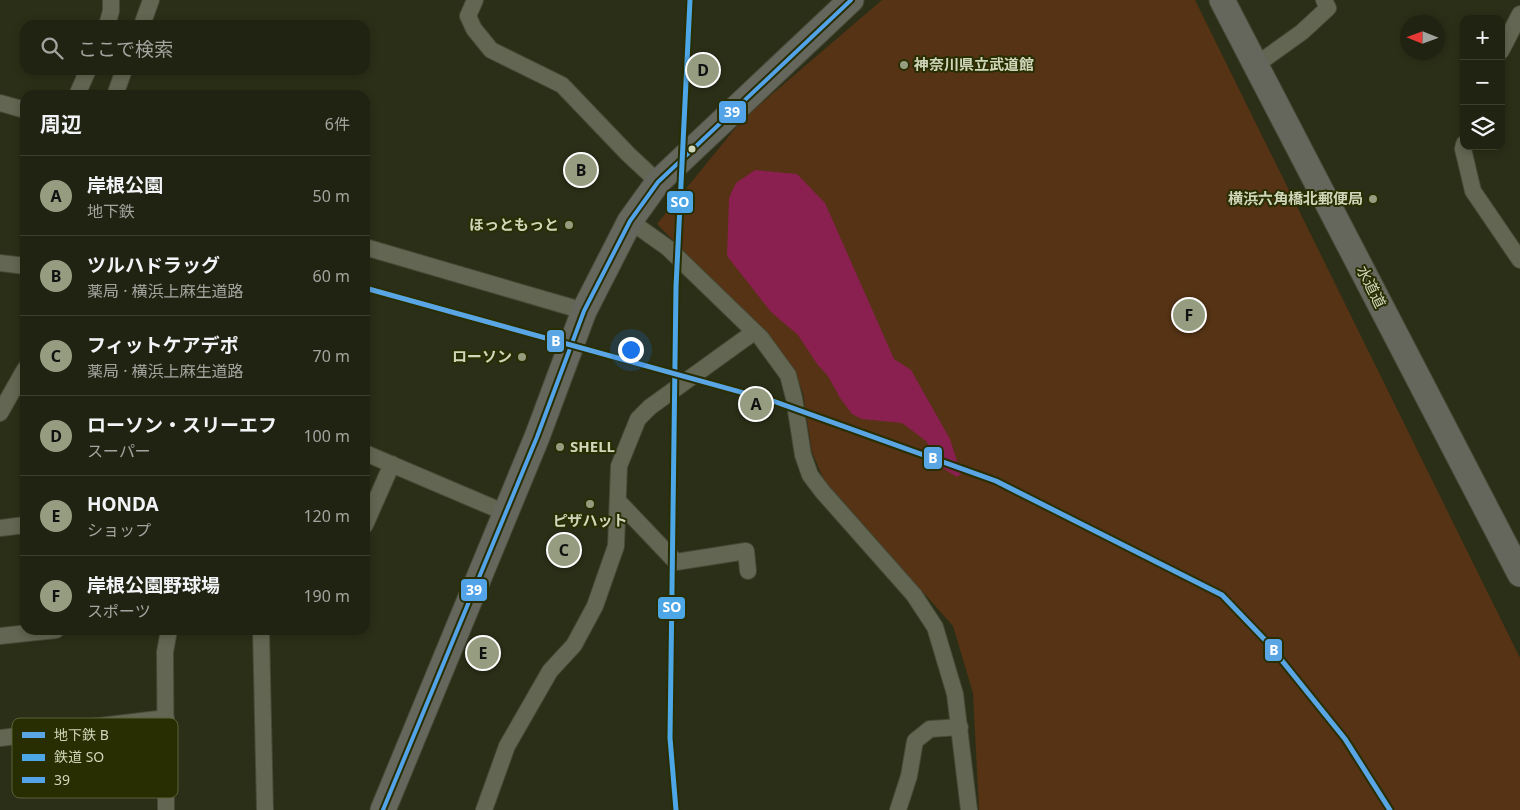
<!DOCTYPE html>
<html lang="ja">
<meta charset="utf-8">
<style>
:root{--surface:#202311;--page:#282b1a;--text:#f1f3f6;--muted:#a2a49f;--line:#3d4031;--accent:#969c80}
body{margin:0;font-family:"Noto Sans","Noto Sans JP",sans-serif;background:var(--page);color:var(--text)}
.controls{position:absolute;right:15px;top:15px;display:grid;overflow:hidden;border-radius:10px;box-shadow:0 2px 8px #0003}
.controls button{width:45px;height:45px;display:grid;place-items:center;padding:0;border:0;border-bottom:1px solid var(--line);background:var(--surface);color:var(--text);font:25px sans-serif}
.compass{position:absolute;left:1400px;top:15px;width:45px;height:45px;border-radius:50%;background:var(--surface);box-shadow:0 2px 8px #0003;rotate:271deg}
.you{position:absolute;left:630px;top:349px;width:18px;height:18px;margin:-12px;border:4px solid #fff;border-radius:50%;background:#1a73e8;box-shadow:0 0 0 8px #1a73e833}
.badge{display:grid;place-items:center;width:32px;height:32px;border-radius:50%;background:var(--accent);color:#111;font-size:16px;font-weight:700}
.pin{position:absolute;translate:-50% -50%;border:2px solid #fff;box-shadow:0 1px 5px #0006}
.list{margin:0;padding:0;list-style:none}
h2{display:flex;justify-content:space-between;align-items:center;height:65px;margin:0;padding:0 20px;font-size:21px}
h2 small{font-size:16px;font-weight:400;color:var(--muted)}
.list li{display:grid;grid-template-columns:32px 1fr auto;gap:15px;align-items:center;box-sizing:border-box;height:80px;padding:0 20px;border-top:1px solid var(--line)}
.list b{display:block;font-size:19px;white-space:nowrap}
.list p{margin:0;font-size:16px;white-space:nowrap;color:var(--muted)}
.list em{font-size:16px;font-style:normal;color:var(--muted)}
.icon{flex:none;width:28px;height:28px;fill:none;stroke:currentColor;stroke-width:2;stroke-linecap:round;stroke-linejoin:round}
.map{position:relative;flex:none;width:1520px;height:810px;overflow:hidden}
.search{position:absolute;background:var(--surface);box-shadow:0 2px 8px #0003;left:20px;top:20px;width:350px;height:55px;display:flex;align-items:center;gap:12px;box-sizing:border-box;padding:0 18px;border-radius:15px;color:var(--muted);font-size:19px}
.panel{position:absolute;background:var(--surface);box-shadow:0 2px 8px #0003;left:20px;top:90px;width:350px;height:545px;border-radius:15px}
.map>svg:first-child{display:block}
</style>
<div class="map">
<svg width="1520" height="810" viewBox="0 0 1520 810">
<rect width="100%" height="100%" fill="#2b2f17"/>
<path fill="#553314" d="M882 0H1195L1520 658V810H979L973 693 953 626 824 480 812 452 803 393 793 368 771 339 657 224 742 120Z"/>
<path fill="#8a2050" d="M755 170 797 174 825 203 894 359 911 370 950 439 961 474 957 477 941 467 926 441 902 423 862 419 852 414 840 398 828 376 817 364 798 335 771 312 727 256 729 198 736 183Z"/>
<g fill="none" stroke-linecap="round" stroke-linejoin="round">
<defs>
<path id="minor" d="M475 0 468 16 474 29 491 50 562 85 628 154 658 182
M107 25 111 11V0
M142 25 151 0
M1501 51 1520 14
M1256 65 1302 32 1328 8 1324 0
M77 95 88 70
M115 95 124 70
M0 103 25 110
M1464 144 1463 149 1473 191 1520 260
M630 221 668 248 761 338 788 375 794 398 803 455 810 475 822 491 914 595 935 627 955 694 969 810
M365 247 584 311
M0 263 25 266
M0 413 25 369
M365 453 506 513
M618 501 676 562 746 551 748 571
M365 525 392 464
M0 528 25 525
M261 630 265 810
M0 636 56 630
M0 738 166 718
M166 810 165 652 169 630
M484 810 507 746 550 671 574 645 595 606 616 546 619 466 638 419 650 407 754 332
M898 810 909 776 915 741 930 729 960 727"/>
<path id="primary" d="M1222 0 1520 574
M383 810 537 437 584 311 630 221 658 182 851 0"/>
</defs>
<use href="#minor" stroke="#454935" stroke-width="18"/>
<use href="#primary" stroke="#454935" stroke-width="27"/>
<use href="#minor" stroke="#636652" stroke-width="16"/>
<use href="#primary" stroke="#65665c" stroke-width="25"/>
<defs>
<path id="bus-1" d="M383 810 537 437 584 311 630 221 658 182 851 0"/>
</defs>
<use href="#bus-1" stroke="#292e02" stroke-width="8"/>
<use href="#bus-1" stroke="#53a3e8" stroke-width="4"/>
<defs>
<path id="rail-1" d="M676 810 670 738 676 287 690 0"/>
</defs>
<use href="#rail-1" stroke="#292e02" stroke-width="9"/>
<use href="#rail-1" stroke="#4da6e6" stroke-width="5"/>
<defs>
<path id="metro-1" d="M365 288 773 401 996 481 1222 595 1267 642 1345 739 1390 810"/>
</defs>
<use href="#metro-1" stroke="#292e02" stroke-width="9"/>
<use href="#metro-1" stroke="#5aa6e4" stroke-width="5"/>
</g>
<g fill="#969c80" stroke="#292e02" stroke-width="2">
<circle cx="904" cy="65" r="5"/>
<circle cx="1373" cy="199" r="5"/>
<circle cx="569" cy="225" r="5"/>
<circle cx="522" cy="357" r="5"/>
<circle cx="560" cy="447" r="5"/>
<circle cx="590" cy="504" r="5"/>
</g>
<circle fill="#d0d6b9" stroke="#292e02" stroke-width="2" cx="692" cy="149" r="4.5"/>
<g text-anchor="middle" stroke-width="4" stroke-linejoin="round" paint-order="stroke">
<g font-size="15" font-weight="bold" fill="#d0d6b9" stroke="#292e02" text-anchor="end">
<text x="914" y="70" text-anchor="start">神奈川県立武道館</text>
<text x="1363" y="204">横浜六角橋北郵便局</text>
<text x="559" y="230">ほっともっと</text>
<text x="512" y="362">ローソン</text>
<text x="570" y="452" text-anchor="start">SHELL</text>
<text x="590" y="526" text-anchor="middle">ピザハット</text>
</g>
<g font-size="15" fill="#d0d6b9" stroke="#292e02">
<text transform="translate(1371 287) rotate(63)" y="5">水道道</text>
</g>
</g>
<rect x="12" y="718" width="166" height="80" rx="8" fill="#292e02" stroke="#5b6039" stroke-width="1"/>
<rect x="22" y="732" width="23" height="6" fill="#5aa6e4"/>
<rect x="22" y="754" width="23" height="7" fill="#4da6e6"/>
<rect x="22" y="777" width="23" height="6" fill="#53a3e8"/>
<g font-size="14" fill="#d0d6b9">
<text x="54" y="740">地下鉄 B</text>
<text x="54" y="762">鉄道 SO</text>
<text x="54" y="785">39</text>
</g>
<g stroke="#292e02" stroke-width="2">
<rect x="718" y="100" width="29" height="24" rx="5" fill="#53a3e8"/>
<rect x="666" y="190" width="28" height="24" rx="5" fill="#4da6e6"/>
<rect x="546" y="329" width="19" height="24" rx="5" fill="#5aa6e4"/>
<rect x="923" y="446" width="20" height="24" rx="5" fill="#5aa6e4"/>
<rect x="460" y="578" width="28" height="24" rx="5" fill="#53a3e8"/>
<rect x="657" y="596" width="29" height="24" rx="5" fill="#4da6e6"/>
<rect x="1264" y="638" width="19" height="24" rx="5" fill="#5aa6e4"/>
</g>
<g font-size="14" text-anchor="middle" font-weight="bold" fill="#fff">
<text x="732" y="117">39</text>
<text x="680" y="207">SO</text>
<text x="556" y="346">B</text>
<text x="933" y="463">B</text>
<text x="474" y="595">39</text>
<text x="672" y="612">SO</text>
<text x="1274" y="655">B</text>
</g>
</svg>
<div class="controls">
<button>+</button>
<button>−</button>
<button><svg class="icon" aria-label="layers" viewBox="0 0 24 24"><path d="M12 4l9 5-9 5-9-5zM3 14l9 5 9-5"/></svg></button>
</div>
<svg class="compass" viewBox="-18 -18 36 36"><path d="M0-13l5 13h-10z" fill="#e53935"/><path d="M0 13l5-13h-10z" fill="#a2a49f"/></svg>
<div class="you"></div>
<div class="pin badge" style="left:756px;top:404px">A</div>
<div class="pin badge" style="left:581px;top:170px">B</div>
<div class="pin badge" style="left:564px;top:550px">C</div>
<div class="pin badge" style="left:703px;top:70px">D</div>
<div class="pin badge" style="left:483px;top:653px">E</div>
<div class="pin badge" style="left:1189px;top:315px">F</div>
<div class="search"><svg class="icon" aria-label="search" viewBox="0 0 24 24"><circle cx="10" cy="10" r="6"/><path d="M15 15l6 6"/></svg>ここで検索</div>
<section class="panel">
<h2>周辺<small>6件</small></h2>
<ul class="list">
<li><span class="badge">A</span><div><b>岸根公園</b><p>地下鉄</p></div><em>50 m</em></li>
<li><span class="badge">B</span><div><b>ツルハドラッグ</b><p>薬局 · 横浜上麻生道路</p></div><em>60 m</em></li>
<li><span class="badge">C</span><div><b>フィットケアデポ</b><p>薬局 · 横浜上麻生道路</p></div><em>70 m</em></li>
<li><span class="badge">D</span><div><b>ローソン・スリーエフ</b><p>スーパー</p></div><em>100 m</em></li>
<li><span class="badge">E</span><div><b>HONDA</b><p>ショップ</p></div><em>120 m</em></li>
<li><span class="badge">F</span><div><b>岸根公園野球場</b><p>スポーツ</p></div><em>190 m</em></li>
</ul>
</section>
</div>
